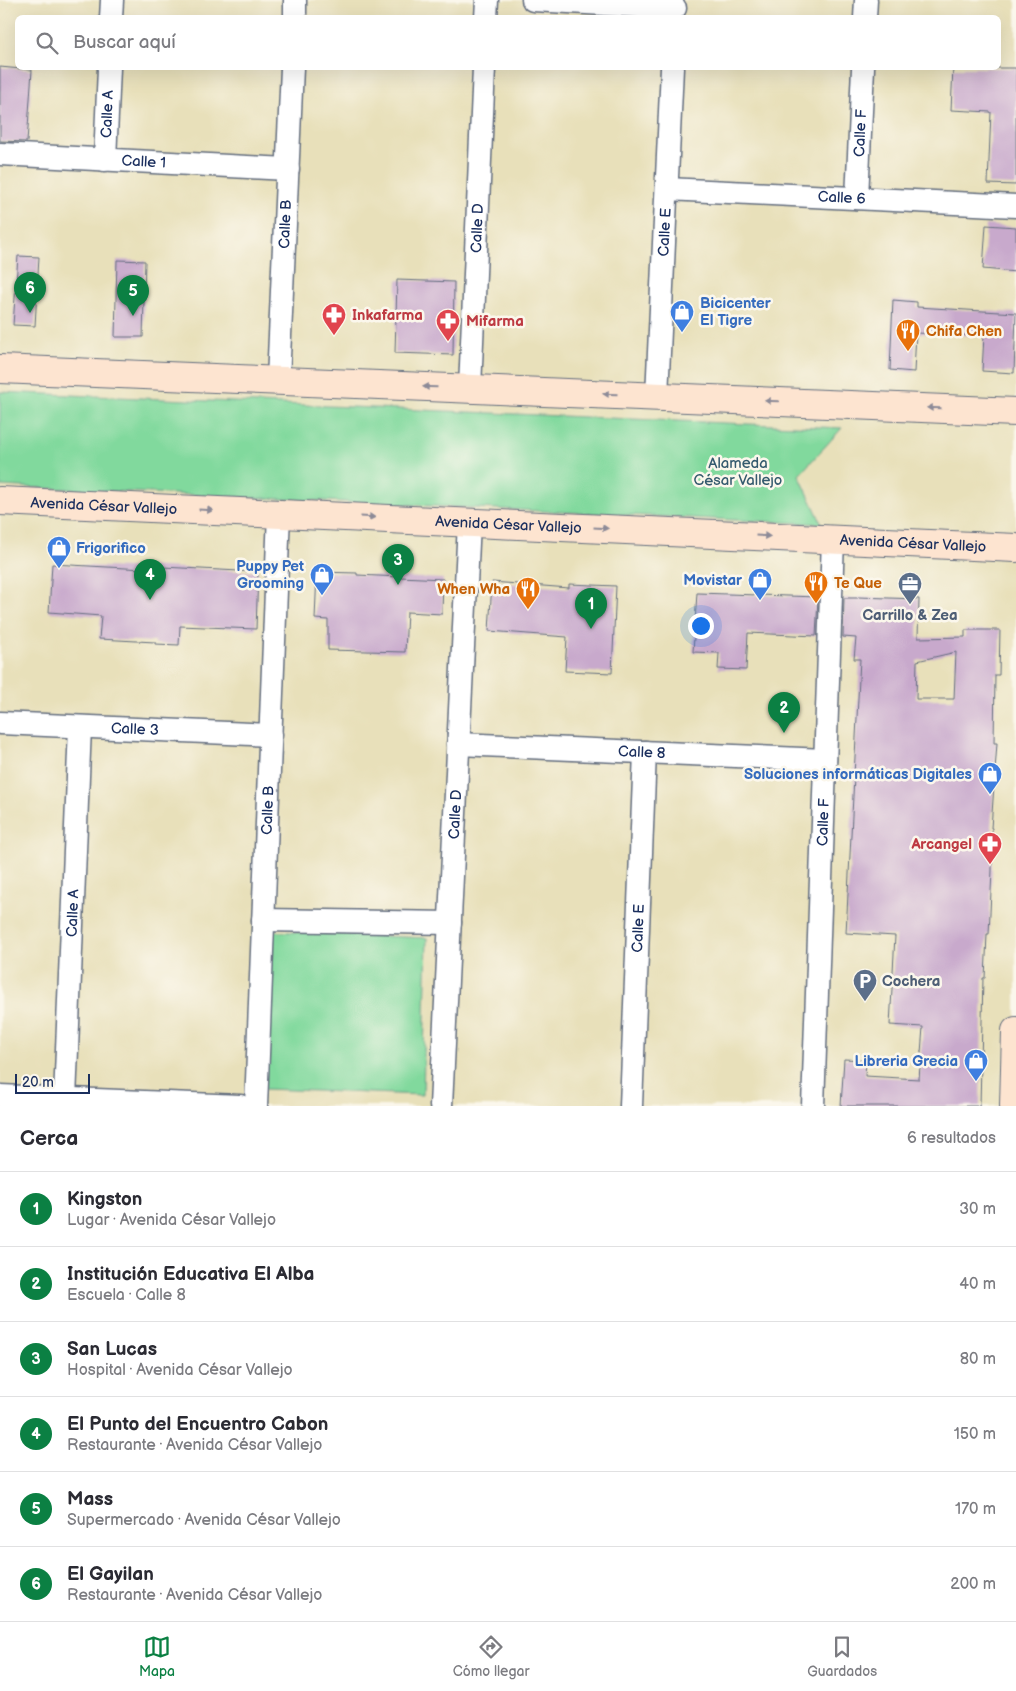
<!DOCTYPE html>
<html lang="es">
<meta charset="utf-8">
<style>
:root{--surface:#fff;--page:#f2f2f3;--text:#2b2b33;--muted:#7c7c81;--line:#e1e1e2;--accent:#0b8043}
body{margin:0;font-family:"Balsamiq Sans",sans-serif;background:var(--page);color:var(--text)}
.scale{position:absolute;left:15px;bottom:12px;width:75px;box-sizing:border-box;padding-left:5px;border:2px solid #1b2f5e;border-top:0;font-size:14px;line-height:18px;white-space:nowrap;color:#1b2f5e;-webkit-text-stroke:4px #fbf7ec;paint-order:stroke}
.you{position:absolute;left:700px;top:625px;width:18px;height:18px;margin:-12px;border:4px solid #fff;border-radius:50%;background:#1a73e8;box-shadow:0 0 0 8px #1a73e833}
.badge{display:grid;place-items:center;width:32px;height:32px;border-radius:50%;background:var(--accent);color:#fff;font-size:16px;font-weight:700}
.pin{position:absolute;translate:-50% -41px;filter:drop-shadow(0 1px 2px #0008)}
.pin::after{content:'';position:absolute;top:26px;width:18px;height:15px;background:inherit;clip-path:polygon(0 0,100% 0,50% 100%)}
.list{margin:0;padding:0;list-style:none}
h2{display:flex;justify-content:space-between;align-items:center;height:65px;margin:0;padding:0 20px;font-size:21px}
h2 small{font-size:16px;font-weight:400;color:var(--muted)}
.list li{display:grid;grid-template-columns:32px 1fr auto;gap:15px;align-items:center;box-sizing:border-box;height:75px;padding:0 20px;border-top:1px solid var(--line)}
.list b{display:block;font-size:19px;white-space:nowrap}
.list p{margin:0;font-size:16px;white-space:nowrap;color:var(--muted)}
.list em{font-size:16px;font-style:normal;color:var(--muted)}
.icon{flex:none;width:28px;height:28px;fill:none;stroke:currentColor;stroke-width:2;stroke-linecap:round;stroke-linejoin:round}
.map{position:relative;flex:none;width:1016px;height:1106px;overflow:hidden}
.search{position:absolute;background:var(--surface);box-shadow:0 5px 20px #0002;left:15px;right:15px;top:15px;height:55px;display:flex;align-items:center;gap:12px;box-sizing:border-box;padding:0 18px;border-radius:8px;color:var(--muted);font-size:19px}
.sheet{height:515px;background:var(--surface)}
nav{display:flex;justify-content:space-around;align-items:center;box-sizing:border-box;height:70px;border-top:1px solid var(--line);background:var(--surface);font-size:14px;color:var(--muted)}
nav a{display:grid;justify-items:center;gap:2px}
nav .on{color:var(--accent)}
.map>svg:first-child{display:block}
</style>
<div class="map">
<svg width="1016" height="1106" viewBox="0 0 1016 1106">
<rect width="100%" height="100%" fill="#fbf7ec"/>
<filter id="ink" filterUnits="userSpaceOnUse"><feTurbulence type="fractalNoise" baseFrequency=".02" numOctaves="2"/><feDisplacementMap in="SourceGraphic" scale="10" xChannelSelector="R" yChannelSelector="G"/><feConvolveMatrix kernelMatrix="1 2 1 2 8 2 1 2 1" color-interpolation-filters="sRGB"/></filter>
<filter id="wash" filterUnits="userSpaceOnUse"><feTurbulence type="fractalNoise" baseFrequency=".0096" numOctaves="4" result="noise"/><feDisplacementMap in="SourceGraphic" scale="20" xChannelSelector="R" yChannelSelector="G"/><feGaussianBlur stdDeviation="1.12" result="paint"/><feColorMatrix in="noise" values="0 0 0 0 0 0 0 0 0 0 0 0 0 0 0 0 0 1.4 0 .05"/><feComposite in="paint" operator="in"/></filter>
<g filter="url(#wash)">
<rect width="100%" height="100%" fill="#e8e0ba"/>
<path fill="#81d99d" stroke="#4e847e" d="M0 392 842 428 799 475 822 524 0 486Z
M268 931 427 938 423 1095 264 1089Z"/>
<g id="blocks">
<path fill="#c8a9cc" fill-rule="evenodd" d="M0 67 32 70 27 142 0 141Z
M953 68H1016V185L988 184 991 112 951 110Z
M986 225 1016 227V272L983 269Z
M18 256 39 257 35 326 13 325Z
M117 260 145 261 143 337H115Z
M397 280 454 282 453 355 395 353Z
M893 300 917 302V307L1016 313 1014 373 982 371 984 336 916 333 914 372 890 370Z
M52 564 144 569V566L258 572 256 629 180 626 179 645 155 644V642L99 639 101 616 49 612Z
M317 572 357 573V575L443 579 442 614 407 612 405 652 328 650V620L315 619Z
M492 582 569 588V584L616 586 612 673 565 671 567 637 489 631Z
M697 593 818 597 816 636 748 633 746 670 718 669 719 653 693 652Z
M858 597 919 599 918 638 965 637V630H1000L999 675H995L994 743H997L991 828H992V870L989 934H987L985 978H983L980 1106H841L844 1059 866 1060 865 1076 919 1079 923 1027 890 1025 895 936 846 933 860 659H854L856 638 843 637 844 598H858ZM956 652 954 699H916L917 661Z"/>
</g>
</g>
<g filter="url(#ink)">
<use href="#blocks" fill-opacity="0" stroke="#636d7e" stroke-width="1"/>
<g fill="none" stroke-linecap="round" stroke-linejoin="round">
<defs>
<g id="street">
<path d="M533 0 675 8"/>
<path d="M111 18 112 0"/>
<path d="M295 18V0"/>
<path d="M486 18 487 0"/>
<path d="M865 18 866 0"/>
<path id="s1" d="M0 154 288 169"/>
<path id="s2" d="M105 160 109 68"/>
<path id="s3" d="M667 189 1016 206"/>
<path id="s4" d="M857 198 863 68"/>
<path id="s5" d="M278 380 292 68"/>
<path id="s6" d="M470 388 484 68"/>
<path id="s7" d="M657 396 672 68"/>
<path id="s8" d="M0 723 271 735"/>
<path id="s9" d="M458 744 825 760"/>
<path d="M263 920 450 923"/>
<path d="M0 1096 240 1106"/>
<path id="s10" d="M65 1099 80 727"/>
<path id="s11" d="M256 1106 279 513"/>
<path id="s12" d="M441 1106 469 522"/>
<path id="s13" d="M631 1106 645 752"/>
<path id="s14" d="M813 1106 833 539"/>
</g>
<g id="secondary">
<path d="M0 369 1016 412"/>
<path id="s15" d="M0 501 1016 548"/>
<path d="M1014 1106 1016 1031"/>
</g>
</defs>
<use href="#street" stroke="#636d7e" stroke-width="25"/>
<use href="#secondary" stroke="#636d7e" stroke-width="30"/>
<use href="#street" stroke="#fff" stroke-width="22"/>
<use href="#secondary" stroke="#fde4d0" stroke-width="28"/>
</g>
<defs><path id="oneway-solid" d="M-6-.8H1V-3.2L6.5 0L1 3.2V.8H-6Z" transform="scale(1.25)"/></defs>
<g fill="#8c8a97">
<use href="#oneway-solid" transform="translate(430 387) rotate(-178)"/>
<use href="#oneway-solid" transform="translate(610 394) rotate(-178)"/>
<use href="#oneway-solid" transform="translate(772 401) rotate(-178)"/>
<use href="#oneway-solid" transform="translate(934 408) rotate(-178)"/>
<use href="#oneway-solid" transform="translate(206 510) rotate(3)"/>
<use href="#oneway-solid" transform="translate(368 517) rotate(3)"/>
<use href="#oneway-solid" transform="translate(601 528) rotate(3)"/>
<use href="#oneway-solid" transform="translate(763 536) rotate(3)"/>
</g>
</g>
<defs>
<symbol id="shop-pin" viewBox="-11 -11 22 30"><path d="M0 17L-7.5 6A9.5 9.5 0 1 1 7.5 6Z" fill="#3f7fe0" stroke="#fbf7ec"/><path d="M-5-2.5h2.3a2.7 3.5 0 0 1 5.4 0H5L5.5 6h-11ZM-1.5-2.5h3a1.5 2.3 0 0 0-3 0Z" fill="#fff"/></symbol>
<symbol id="pharmacy-pin" viewBox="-11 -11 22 30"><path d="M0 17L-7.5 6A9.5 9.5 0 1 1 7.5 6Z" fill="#e0444e" stroke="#fbf7ec"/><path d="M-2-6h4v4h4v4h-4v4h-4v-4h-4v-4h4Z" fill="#fff"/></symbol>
<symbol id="restaurant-pin" viewBox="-11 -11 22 30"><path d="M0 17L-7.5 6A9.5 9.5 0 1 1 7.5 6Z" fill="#e8710a" stroke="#fbf7ec"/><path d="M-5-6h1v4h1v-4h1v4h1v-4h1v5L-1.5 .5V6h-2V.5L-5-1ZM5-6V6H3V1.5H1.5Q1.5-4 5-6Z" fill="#fff"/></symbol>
<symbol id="office-pin" viewBox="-11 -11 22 30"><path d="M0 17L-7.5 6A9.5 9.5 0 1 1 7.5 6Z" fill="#5c6f8a" stroke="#fbf7ec"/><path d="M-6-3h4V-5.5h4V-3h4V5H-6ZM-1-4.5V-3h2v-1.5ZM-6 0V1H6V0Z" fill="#fff"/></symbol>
<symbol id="parking-pin" viewBox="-11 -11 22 30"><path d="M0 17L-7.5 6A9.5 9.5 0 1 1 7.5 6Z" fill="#5c6f8a" stroke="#fbf7ec"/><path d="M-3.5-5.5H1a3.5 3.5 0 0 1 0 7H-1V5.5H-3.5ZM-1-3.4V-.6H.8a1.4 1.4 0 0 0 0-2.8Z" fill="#fff"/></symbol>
</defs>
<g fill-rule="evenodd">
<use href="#shop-pin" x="668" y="298" width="28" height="38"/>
<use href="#pharmacy-pin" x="320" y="301" width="28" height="38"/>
<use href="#pharmacy-pin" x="434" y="307" width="28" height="38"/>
<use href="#restaurant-pin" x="894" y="317" width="28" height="38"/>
<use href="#shop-pin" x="45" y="534" width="28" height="38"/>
<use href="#shop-pin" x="308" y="561" width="28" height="38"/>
<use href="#shop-pin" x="746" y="566" width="28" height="38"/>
<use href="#restaurant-pin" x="802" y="569" width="28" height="38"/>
<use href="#office-pin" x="896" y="570" width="28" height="38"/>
<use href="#restaurant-pin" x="514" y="575" width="28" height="38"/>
<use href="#shop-pin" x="976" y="760" width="28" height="38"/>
<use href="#pharmacy-pin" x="976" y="830" width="28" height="38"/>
<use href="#parking-pin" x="851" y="967" width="28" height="38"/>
<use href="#shop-pin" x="962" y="1047" width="28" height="38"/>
</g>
<g text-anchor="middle" stroke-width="5" stroke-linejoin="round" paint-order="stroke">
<g font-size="15" fill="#1b2f5e" stroke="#fbf7ec">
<text dy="5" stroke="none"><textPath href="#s2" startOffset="46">Calle A</textPath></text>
<text dy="5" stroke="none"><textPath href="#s4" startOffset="65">Calle F</textPath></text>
<text dy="5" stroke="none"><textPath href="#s1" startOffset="144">Calle 1</textPath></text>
<text dy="5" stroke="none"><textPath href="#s3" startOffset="175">Calle 6</textPath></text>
<text dy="5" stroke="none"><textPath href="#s5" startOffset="156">Calle B</textPath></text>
<text dy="5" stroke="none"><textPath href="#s6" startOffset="160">Calle D</textPath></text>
<text dy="5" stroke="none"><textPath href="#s7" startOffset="164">Calle E</textPath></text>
<text dy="5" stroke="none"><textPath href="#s15" startOffset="104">Avenida César Vallejo</textPath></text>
<text dy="5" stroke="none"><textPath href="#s15" startOffset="509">Avenida César Vallejo</textPath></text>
<text dy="5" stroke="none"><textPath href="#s15" startOffset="914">Avenida César Vallejo</textPath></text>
<text dy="5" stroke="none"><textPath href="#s8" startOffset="135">Calle 3</textPath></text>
<text dy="5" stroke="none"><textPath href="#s9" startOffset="184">Calle 8</textPath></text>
<text dy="5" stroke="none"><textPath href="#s11" startOffset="296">Calle B</textPath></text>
<text dy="5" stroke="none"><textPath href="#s12" startOffset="292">Calle D</textPath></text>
<text dy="5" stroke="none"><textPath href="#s14" startOffset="284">Calle F</textPath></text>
<text dy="5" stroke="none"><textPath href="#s10" startOffset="186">Calle A</textPath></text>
<text dy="5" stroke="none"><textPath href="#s13" startOffset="178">Calle E</textPath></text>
</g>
<g font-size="15" font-weight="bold" fill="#366cbe" stroke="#fbf7ec" text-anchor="end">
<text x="700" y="308" text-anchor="start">Bicicenter<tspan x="700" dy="17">El Tigre</tspan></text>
<text x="76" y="553" text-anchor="start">Frigorifico</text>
<text x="304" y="571">Puppy Pet<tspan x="304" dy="17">Grooming</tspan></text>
<text x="742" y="585">Movistar</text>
<text x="972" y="779">Soluciones informáticas Digitales</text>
<text x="958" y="1066">Libreria Grecia</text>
</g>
<g font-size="15" font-weight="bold" fill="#be3a42" stroke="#fbf7ec" text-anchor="start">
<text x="352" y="320">Inkafarma</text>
<text x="466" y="326">Mifarma</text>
<text x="972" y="849" text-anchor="end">Arcangel</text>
</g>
<g font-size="15" font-weight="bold" fill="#c56008" stroke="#fbf7ec" text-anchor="start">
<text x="926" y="336">Chifa Chen</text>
<text x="834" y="588">Te Que</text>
<text x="510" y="594" text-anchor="end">When Wha</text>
</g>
<g font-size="15" fill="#345a6e" stroke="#fbf7ec">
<text x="738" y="468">Alameda<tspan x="738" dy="17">César Vallejo</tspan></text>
</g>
<g font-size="15" font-weight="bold" fill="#4e5e75" stroke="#fbf7ec">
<text x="910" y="620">Carrillo &amp; Zea</text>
<text x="882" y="986" text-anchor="start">Cochera</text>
</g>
</g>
</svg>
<div class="scale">20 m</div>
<div class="you"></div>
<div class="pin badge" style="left:591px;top:629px">1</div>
<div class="pin badge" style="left:784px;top:733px">2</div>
<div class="pin badge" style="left:398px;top:585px">3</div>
<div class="pin badge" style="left:150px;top:600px">4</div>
<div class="pin badge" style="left:133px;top:316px">5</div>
<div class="pin badge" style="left:30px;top:313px">6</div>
<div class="search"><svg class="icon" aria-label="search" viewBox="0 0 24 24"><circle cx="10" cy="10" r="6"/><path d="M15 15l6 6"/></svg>Buscar aquí</div>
</div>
<section class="sheet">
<h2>Cerca<small>6 resultados</small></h2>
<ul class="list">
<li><span class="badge">1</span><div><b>Kingston</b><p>Lugar · Avenida César Vallejo</p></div><em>30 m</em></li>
<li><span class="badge">2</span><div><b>Institución Educativa El Alba</b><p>Escuela · Calle 8</p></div><em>40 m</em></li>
<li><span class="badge">3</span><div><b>San Lucas</b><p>Hospital · Avenida César Vallejo</p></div><em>80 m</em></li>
<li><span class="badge">4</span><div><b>El Punto del Encuentro Cabon</b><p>Restaurante · Avenida César Vallejo</p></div><em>150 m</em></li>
<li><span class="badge">5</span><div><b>Mass</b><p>Supermercado · Avenida César Vallejo</p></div><em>170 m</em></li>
<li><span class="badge">6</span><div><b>El Gayilan</b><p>Restaurante · Avenida César Vallejo</p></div><em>200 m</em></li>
</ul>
</section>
<nav>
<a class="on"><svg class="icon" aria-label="map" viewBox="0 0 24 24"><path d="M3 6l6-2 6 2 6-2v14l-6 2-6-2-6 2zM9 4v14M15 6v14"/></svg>Mapa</a>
<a><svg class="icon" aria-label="directions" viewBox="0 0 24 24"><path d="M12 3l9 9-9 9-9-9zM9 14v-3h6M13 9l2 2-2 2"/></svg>Cómo llegar</a>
<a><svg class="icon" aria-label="saved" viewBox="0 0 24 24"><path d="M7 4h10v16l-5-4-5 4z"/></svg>Guardados</a>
</nav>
